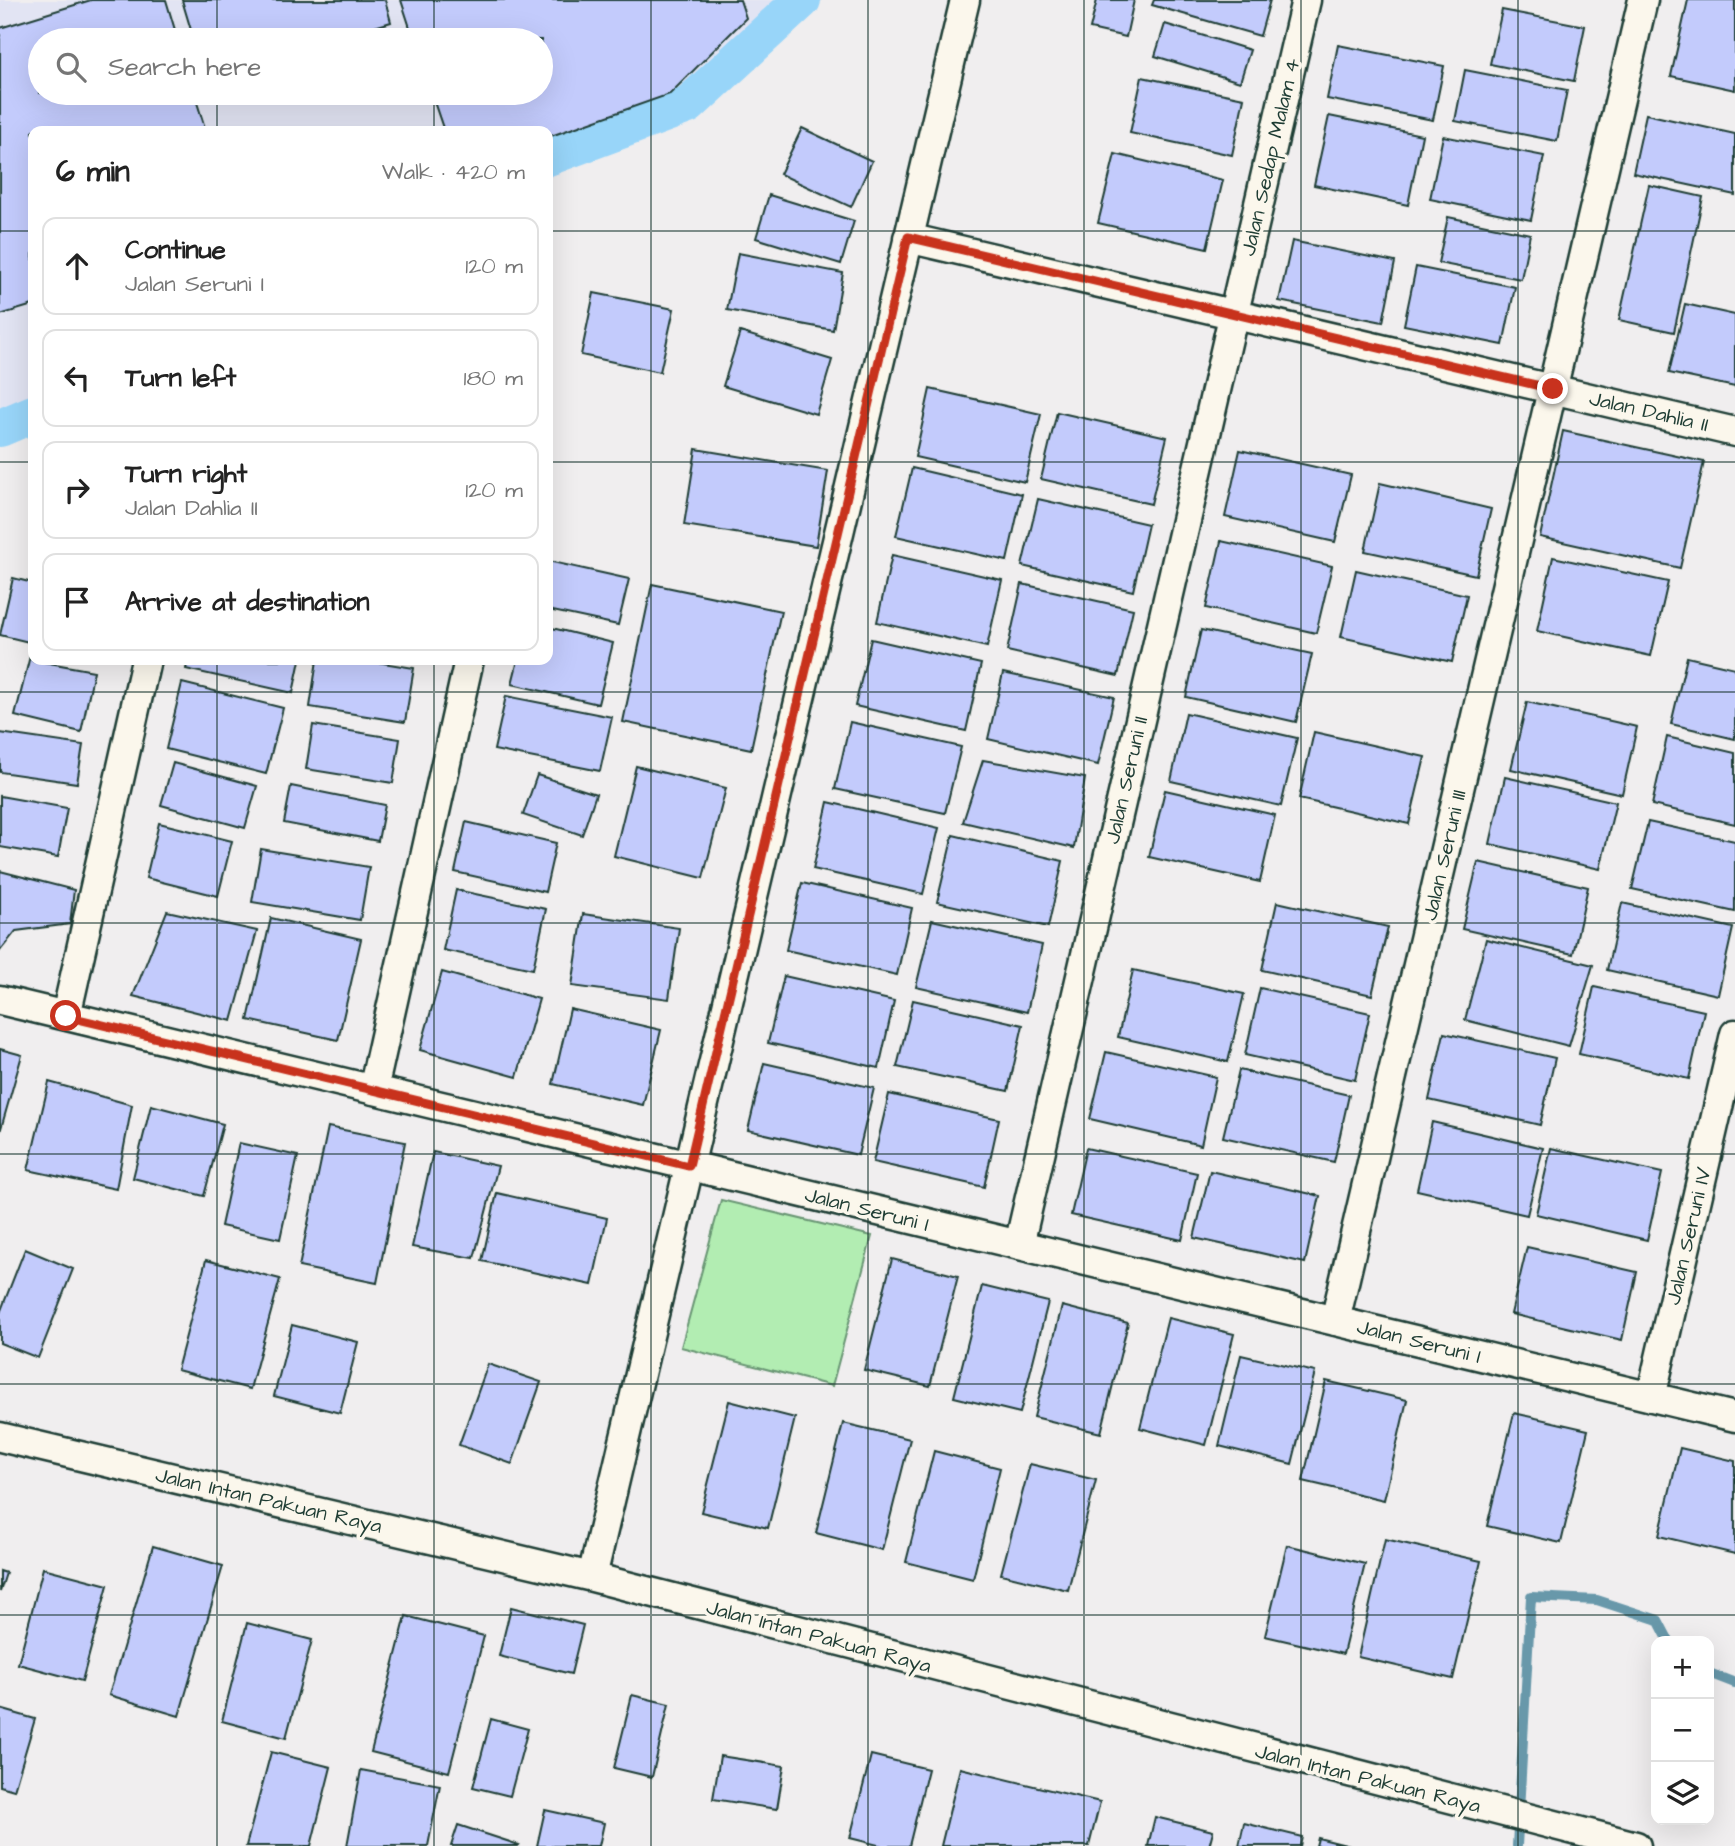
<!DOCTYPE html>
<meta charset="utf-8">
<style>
:root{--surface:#fff;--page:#f6f6f6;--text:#222;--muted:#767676;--line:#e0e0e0}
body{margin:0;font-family:"Architects Daughter",sans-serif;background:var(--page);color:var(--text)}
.controls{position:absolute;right:21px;bottom:21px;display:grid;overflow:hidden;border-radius:14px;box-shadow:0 7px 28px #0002}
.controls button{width:63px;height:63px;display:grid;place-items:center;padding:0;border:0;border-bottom:2px solid var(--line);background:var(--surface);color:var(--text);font:35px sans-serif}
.stop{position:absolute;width:21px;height:21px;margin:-16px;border:5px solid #c8321e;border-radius:50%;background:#fff}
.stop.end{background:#c8321e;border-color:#fff;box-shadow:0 2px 7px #0008}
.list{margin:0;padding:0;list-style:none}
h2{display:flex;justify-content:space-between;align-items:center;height:91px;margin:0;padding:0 28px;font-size:30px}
h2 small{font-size:23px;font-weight:400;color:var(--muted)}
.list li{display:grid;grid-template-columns:46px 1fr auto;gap:21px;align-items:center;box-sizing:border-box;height:98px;margin:0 14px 14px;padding:0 14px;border:2px solid var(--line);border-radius:14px}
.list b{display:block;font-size:26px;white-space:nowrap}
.list p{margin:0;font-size:23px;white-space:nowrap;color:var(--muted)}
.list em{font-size:23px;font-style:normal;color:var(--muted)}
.icon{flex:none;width:38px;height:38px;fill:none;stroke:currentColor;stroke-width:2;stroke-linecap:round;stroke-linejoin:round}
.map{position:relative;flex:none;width:1735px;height:1846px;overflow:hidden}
.search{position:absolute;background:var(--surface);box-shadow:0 7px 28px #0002;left:28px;top:28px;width:525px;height:77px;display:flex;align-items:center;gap:18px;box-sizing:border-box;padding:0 24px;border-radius:38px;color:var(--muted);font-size:26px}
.panel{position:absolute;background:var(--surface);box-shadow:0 7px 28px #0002;left:28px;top:126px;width:525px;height:539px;border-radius:14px}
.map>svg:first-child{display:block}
</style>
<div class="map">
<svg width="1735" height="1846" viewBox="0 0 1735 1846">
<rect width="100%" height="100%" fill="#f0eeef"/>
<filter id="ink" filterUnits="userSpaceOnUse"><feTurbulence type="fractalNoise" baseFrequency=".0143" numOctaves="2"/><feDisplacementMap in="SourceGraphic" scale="14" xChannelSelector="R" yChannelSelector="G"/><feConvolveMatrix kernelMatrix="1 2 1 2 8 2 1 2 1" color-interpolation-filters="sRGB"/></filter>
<g filter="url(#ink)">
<path fill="#e2e4f3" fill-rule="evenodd" d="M0 0H789L709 107 548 178V131H33V404L0 419ZM40 40H541V93H40Z"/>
<path fill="#b2edb2" stroke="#689573" stroke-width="2" d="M721 1200 872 1236 832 1386 681 1347Z"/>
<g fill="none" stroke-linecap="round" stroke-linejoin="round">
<path stroke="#6898aa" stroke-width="10" d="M1709 1673 1735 1683
M1517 1846 1531 1597 1597 1600 1658 1620 1669 1641"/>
<path stroke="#98d5f9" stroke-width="38" d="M548 157 688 105 802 0
M0 428 33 414"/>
</g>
<path fill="#c3cbfc" stroke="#1f3d34" stroke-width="2" d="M91 0H166L178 40H40V93H194L206 131H33V305L0 315V28Z
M182 0H385L391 22 332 40H194Z
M401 0H740L746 18 670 94 548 137V131H444L431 93H541V40H414Z
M1097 0H1134L1126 37 1090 29Z
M1154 0H1270L1260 36 1152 5Z
M1688 0H1735V90L1671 76Z
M1502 10 1585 26 1574 81 1490 64Z
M1165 24 1250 50 1240 82 1155 56Z
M1338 45 1444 66 1433 120 1327 99Z
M1465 70 1567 90 1557 141 1455 121Z
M1142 77 1244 98 1232 155 1130 133Z
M1646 114 1735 134V195L1633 173Z
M1329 116 1422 135 1408 205 1314 185Z
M802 128 872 161 851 207 780 174Z
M1443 136 1544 156 1531 220 1430 199Z
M1115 154 1223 180 1207 248 1098 223Z
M1649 185 1703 197 1674 332 1619 320Z
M769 195 854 221 841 264 756 238Z
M1448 217 1530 234 1521 279 1438 263Z
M1292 241 1395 262 1383 322 1279 301Z
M738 253 843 273 833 330 727 310Z
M1416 267 1515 287 1503 345 1404 325Z
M594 293 674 309 660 372 581 355Z
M1685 304 1735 315V387L1669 373Z
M740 332 832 360 816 414 723 386Z
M930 389 1041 414 1025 482 915 457Z
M1057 412 1167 437 1151 504 1041 479Z
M1563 431 1704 462 1680 568 1540 537Z
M696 449 828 471 816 546 684 525Z
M1240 450 1351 475 1335 542 1225 517Z
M912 468 1022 494 1007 561 896 536Z
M1380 483 1491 509 1476 575 1365 551Z
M1038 499 1148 524 1133 591 1022 566Z
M1221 541 1332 566 1316 633 1206 608Z
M892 555 1002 580 987 647 877 622Z
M1553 557 1668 582 1651 656 1537 631Z
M548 561 629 579 618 625 548 610Z
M1356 570 1467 595 1452 662 1341 637Z
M13 578 33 583V643L0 635Z
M652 584 781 611 751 749 623 722Z
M1022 584 1133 609 1118 676 1007 651Z
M548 627 613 643 598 704 512 684 518 660H548Z
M1201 630 1312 654 1296 722 1186 697Z
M871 639 981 664 966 731 855 706Z
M30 656 33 660 94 671 81 732 15 716Z
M1687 657 1735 668V739L1671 724Z
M188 660H300L293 693 186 669Z
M317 660H365L414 668 405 722 310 707Z
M1003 673 1114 697 1098 765 988 739Z
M182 683 283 708 266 774 166 749Z
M506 696 612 717 600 771 494 750Z
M1527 702 1637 727 1622 794 1511 769Z
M1186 713 1297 738 1281 806 1171 781Z
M850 722 961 747 945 813 835 789Z
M313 725 400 739 393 783 306 769Z
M1314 732 1425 757 1409 824 1299 799Z
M0 733 83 745 77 783 0 772Z
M1667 737 1735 753V824L1652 805Z
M983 760 1085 778 1074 848 963 822Z
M173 763 257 786 245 828 161 805Z
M636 766 726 788 703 878 614 856Z
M537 775 596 794 582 835 523 815Z
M1505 777 1616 802 1600 869 1490 844Z
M291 786 385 805 378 841 284 823Z
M1165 790 1275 815 1260 882 1149 857Z
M0 796 67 808 58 857 0 847Z
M828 802 939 828 923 894 813 869Z
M466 822 556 843 545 892 455 872Z
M1648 822 1735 841V912L1632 889Z
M159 823 232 841 218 896 146 878Z
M953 835 1063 861 1048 927 937 902Z
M261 849 369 867 360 920 252 902Z
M1478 862 1588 887 1573 954 1462 929Z
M0 871 74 890 70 924 16 931 0 951Z
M802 883 912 908 897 975 786 950Z
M456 890 546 909 533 969 443 950Z
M1277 902 1388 927 1372 995 1262 970Z
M1622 903 1733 928 1718 995 1607 970Z
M167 911 257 931 232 1021 133 996Z
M583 914 679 928 669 999 572 986Z
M271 918 361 939 338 1040 248 1020Z
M932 920 1042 945 1027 1012 916 987Z
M1486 939 1593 965 1569 1046 1465 1020Z
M1133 970 1244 994 1228 1062 1118 1037Z
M442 972 539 999 517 1077 420 1050Z
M784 976 894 1001 879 1068 768 1043Z
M1594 987 1704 1011 1689 1079 1579 1054Z
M1260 988 1370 1013 1355 1080 1245 1055Z
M913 1000 1023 1025 1008 1091 897 1067Z
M570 1009 661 1030 643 1105 553 1084Z
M1444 1033 1555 1058 1540 1125 1429 1100Z
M0 1049 22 1055 0 1132Z
M1106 1052 1216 1077 1201 1145 1090 1119Z
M764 1063 874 1088 858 1155 748 1130Z
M1239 1070 1349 1095 1334 1162 1223 1137Z
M49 1082 132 1105 116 1189 28 1170Z
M889 1094 999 1119 984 1187 873 1162Z
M151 1105 223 1124 204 1196 133 1178Z
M1432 1122 1543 1148 1527 1215 1417 1190Z
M328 1127 405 1142 377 1283 299 1267Z
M239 1143 298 1156 280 1239 221 1226Z
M1086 1148 1197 1173 1182 1240 1071 1215Z
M1551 1148 1662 1173 1647 1240 1536 1214Z
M433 1152 498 1166 474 1258 412 1247Z
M1210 1171 1320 1196 1305 1263 1194 1238Z
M497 1193 607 1218 592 1285 482 1261Z
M1527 1247 1637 1272 1622 1340 1511 1314Z
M25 1249 73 1269 38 1358 0 1343V1313Z
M892 1259 958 1276 930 1386 864 1370Z
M206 1260 280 1279 250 1389 177 1370Z
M982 1286 1048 1302 1020 1413 954 1397Z
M1062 1306 1128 1323 1101 1433 1034 1417Z
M1168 1318 1234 1334 1206 1445 1140 1428Z
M292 1325 358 1342 340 1413 274 1396Z
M1241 1355 1315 1372 1292 1464 1219 1446Z
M488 1364 541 1382 512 1464 459 1445Z
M1326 1381 1407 1400 1384 1500 1303 1481Z
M729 1401 795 1418 768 1528 701 1512Z
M1514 1413 1588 1430 1561 1543 1487 1526Z
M843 1423 910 1439 882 1550 816 1533Z
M1680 1448 1735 1461V1554L1659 1536Z
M934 1451 1000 1468 973 1579 906 1562Z
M1030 1464 1096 1480 1068 1590 1001 1574Z
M1385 1539 1481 1561 1453 1679 1358 1657Z
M1287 1545 1365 1564 1343 1654 1265 1636Z
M153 1546 223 1566 179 1716 109 1695Z
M43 1568 108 1585 82 1681 18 1664Z
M0 1571 6 1573 0 1592Z
M511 1607 583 1625 571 1674 499 1656Z
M406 1616 484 1636 449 1772 371 1752Z
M247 1623 312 1640 286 1738 222 1721Z
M632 1695 669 1704 652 1777 614 1768Z
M0 1709 35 1719 14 1790 0 1786Z
M491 1719 528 1729 510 1796 473 1787Z
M271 1752 331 1767 311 1846H246Z
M871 1755 928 1769 909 1846H882L850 1838Z
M720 1756 784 1766 777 1809 713 1799Z
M960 1768 1100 1802 1089 1846H941Z
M361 1770 440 1785 428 1846H347Z
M545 1810 604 1823 599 1846H537Z
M1155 1817 1213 1831 1209 1846H1148Z
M1244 1823 1302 1837 1300 1846H1239Z
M458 1825 519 1845 518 1846H451Z
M1318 1838 1350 1846H1316Z"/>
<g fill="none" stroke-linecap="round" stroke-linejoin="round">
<defs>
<path id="street" d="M908 238 1735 432
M0 1000 1735 1417
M66 1016 146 660
M373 1090 469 660
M1019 1245 1306 0
M1335 1321 1643 0
M1651 1397 1735 1034
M0 1437 592 1577 1636 1846
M592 1577 965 0"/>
</defs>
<use href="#street" stroke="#1f3d34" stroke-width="33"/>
<use href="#street" stroke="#fbf7ec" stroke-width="28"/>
</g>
</g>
<g fill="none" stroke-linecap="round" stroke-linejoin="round" filter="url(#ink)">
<path stroke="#c8321e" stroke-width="9" d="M66 1016 689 1166 908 237 1553 389"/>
</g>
<path fill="none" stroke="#1f3d34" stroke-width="2" stroke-opacity="0.55" d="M217 0V40M434 0V40M651 0V1846M868 0V1846M1084 0V1846M1301 0V1846M1518 0V1846M217 93V131M434 93V131M0 231H33M548 231H1735M0 462H33M548 462H1735M217 660V1846M434 660V1846M0 692H1735M0 923H1735M0 1154H1735M0 1384H1735M0 1615H1735"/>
<g text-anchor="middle" stroke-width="7" stroke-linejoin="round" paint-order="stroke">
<g font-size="21" fill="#1f3d34" stroke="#fbf7ec">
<text transform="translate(1270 157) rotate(-77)" y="7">Jalan Sedap Malam 4</text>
<text transform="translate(1649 411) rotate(13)" y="7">Jalan Dahlia II</text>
<text transform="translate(1126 780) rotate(-77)" y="7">Jalan Seruni II</text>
<text transform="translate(1444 855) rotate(-77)" y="7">Jalan Seruni III</text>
<text transform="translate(867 1209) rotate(14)" y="7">Jalan Seruni I</text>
<text transform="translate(1688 1236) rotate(-77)" y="7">Jalan Seruni IV</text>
<text transform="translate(1419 1341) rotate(14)" y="7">Jalan Seruni I</text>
<text transform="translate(269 1500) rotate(13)" y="7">Jalan Intan Pakuan Raya</text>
<text transform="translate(819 1636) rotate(15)" y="7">Jalan Intan Pakuan Raya</text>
<text transform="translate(1368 1778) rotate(14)" y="7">Jalan Intan Pakuan Raya</text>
</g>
</g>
</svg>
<div class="controls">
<button>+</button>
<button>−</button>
<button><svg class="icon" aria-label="layers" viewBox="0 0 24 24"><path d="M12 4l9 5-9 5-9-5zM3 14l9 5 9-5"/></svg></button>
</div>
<div class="stop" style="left:66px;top:1016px"></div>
<div class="stop end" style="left:1553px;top:389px"></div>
<div class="search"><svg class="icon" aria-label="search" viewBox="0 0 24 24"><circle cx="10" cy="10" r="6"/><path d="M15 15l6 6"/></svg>Search here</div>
<section class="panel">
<h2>6 min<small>Walk · 420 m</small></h2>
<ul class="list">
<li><svg class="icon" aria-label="ahead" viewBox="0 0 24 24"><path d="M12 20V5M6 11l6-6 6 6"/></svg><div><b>Continue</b><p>Jalan Seruni I</p></div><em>120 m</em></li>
<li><svg class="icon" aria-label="left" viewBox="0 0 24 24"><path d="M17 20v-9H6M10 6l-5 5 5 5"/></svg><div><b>Turn left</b></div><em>180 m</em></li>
<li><svg class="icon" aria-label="right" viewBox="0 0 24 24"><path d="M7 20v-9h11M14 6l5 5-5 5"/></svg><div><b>Turn right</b><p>Jalan Dahlia II</p></div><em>120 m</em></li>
<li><svg class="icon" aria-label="arrive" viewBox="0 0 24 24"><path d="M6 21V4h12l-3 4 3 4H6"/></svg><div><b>Arrive at destination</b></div></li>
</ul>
</section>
</div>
